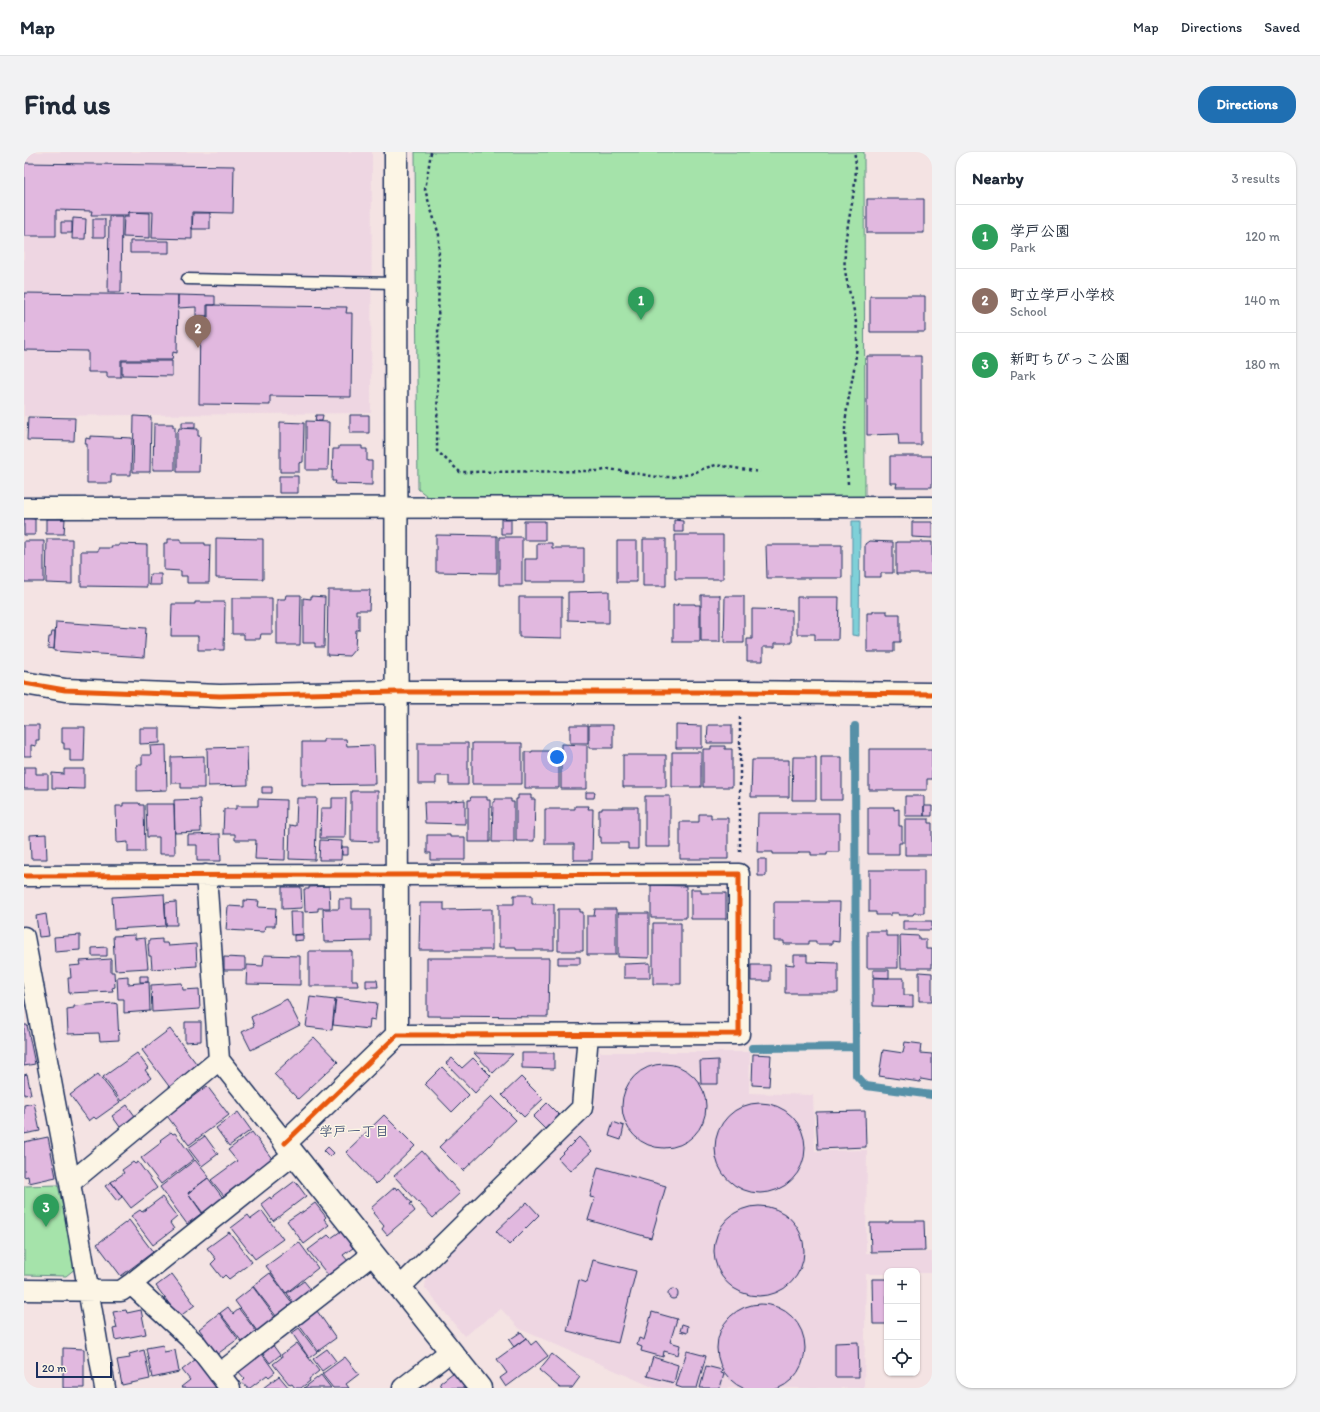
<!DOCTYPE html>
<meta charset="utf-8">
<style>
:root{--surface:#fff;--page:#f2f2f3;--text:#1f2937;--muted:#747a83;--line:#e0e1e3;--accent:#1f6fb2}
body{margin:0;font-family:Itim,"Klee One",sans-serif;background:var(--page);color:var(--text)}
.controls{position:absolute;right:12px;bottom:12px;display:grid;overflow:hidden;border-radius:8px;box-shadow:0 1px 3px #0004}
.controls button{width:36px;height:36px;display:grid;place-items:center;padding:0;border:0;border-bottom:1px solid var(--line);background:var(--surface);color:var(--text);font:20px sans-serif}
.scale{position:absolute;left:12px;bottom:10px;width:76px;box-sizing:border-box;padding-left:4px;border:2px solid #1b2f5e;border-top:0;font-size:11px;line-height:14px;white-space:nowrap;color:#1b2f5e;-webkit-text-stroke:3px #fcf5e5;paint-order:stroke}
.you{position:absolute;left:533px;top:605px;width:14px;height:14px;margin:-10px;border:3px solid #fff;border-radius:50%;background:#1a73e8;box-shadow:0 0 0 6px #1a73e833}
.badge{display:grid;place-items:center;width:26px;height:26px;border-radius:50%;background:var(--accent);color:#fff;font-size:13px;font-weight:700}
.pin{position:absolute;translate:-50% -33px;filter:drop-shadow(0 1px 2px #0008)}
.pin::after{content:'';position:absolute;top:21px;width:14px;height:12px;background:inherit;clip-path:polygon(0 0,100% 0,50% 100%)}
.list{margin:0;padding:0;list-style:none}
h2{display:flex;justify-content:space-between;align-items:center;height:52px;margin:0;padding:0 16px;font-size:17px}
h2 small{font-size:13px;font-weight:400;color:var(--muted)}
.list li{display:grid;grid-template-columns:26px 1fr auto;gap:12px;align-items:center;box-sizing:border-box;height:64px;padding:0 16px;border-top:1px solid var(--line)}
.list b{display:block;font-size:15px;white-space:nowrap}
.list p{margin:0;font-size:13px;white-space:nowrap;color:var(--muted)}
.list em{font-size:13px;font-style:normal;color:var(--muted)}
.icon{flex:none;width:22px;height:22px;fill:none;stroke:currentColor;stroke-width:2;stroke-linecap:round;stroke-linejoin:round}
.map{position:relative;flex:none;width:908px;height:1236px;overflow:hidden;border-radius:16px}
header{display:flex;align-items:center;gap:24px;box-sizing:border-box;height:56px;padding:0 20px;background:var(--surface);border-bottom:1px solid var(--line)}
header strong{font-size:19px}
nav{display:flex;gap:22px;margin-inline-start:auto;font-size:14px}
.intro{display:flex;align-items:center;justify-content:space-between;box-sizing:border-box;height:96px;padding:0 24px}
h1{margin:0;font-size:28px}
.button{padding:10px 18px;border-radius:16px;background:var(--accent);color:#fff;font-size:14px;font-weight:700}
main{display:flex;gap:24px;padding:0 24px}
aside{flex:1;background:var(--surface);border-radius:16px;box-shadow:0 1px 3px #0004}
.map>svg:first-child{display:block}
</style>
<header>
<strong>Map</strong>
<nav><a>Map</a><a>Directions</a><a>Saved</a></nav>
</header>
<div class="intro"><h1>Find us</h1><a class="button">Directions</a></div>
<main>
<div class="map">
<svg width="908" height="1236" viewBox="0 0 908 1236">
<rect width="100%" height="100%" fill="#f4e3e3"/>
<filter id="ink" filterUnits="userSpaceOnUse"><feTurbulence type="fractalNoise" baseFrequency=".025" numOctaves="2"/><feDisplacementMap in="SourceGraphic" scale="8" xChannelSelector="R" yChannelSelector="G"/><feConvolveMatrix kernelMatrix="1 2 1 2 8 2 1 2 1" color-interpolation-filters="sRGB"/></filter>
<g filter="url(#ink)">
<path fill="#eed6e2" d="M0 0H348L347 261 0 264Z
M576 900H726L725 941 789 943 791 999 843 998 842 1101 908 1100V1121H893V1119H863V1122H842L840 1236H631L496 1177 477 1157 440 1184 401 1136 402 1126 570 959Z"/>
<path fill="#a5e3aa" stroke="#608984" d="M391 0H840L841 346 407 347 394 337Z
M34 1033 52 1116 42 1124 0 1123V1034Z"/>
<path fill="#7fd0d8" stroke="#5790a7" d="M828 369H836L835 484 828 483Z"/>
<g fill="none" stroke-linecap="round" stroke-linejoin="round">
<path stroke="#5790a7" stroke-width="8" d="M831 574 832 923 842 934 908 943
M728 896 832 895"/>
</g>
<path fill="#e1b8df" stroke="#1b2f5e" d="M0 11 210 14 209 61 168 60V87L128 86 129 60H104V63H67L68 59 32 58V84H0Z
M843 47H900V81H843Z
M105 60 126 61V86L99 85 100 64H105Z
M169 61H186V77H168Z
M85 64H98L97 140H84Z
M49 66 62 67 61 87H48Z
M69 67H81V85H69Z
M37 70H48V81H37Z
M106 89H145V101H106Z
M0 141 154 143 153 201 149 200 148 208H97V225H83V220H64V199L0 198Z
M154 143 191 144V153H183V164H172V155L154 156Z
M846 144H901V180H846Z
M184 153 323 155 322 161H328L327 245 246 244V253L175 252 176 164 184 165Z
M843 204H897V293H875L874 282 843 283Z
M98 209H148V224L98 223Z
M292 263H299L298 269H291Z
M326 263H345V281H326Z
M110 264 127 265 126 320H109Z
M4 265 51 266 50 289 3 288Z
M282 269 305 270 304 318H282Z
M158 270H171V276H158Z
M256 270 280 271 279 310 275 311V320H256Z
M130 272H149V275H151V318H129Z
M155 276 174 277V284H176L175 320H153V280H154Z
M66 284 108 286 107 323H87V331H63V292H61L62 286 66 287Z
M315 294H338V297H343V309H348V333L311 332 312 329H308L309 297H315Z
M866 304H908V335H872L873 331H866Z
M255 324H274V341H255Z
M0 366 11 367V383H0Z
M22 367H41L40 382H22Z
M477 367H487V382H477Z
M650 368 659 369V380H650Z
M500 369H521V388H500Z
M888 370H908V386L888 385Z
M412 383 473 384V421L412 420Z
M651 383H699V427H651Z
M475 385H498V433H475Z
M192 386 239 387V427L192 426Z
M23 387H48V432L22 431Z
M144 387H157V391H181V393H186L185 431H163V424H157V419L140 418V391H144Z
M619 387H642V434H619Z
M0 389H20V430H0Z
M593 389H613V430H593Z
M845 389 869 390V421H857V425H841V392Z
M872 390H908V422H872Z
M513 391H528V396H560V430H501V407H513Z
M95 392 123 393V435L57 434V399H74V396H88L87 394H95Z
M742 393H818V426H743Z
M126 422H137V433H125Z
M304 438H346L345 458H332V462H335V478H332L331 497 325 504 303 503Z
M585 439V471H571V469L544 468V440Z
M262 443H277L276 493H253V447H261Z
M677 443H696V490H677Z
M287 444 301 445 300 495H291V491H279V446L287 447Z
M701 444H720V491H700Z
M495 445H538V486L495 485Z
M773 445H815L814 488H791V482H773Z
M208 446H248V482H237L236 487H220V482H208Z
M171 450H201L200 498H174V484H147L148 452H171Z
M653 452H671V453H676V490H649V453H654Z
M728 457 768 458V491H751V495H739V509H723V487H728Z
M849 459H863V462H876V490H870V500H843V461H849Z
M32 470 122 476 120 505 30 499Z
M28 480H31L30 497 24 496 25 485H27Z
M0 573H15V588H12V594L7 593V604H0Z
M546 573H564V591H546Z
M565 573H589V596H565Z
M652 573 678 574V596H652Z
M684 573H708V591H683Z
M38 575H61L60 609H46V597H40V591H38Z
M116 576H136V591L116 592Z
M299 587H322L323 594 350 593 351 632 278 633V590H299Z
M394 591H444V633H425V624H412V632H394Z
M448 591H498V632H448Z
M537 592 563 593V637H537Z
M142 593 143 638 113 639V613H118V603H127L126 594Z
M687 594H701V597H708V635H679V597H687Z
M223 595 224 633 184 634 183 596Z
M845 597H908V627H903V638H845Z
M508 599H529V600L535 601V636H501V600H508Z
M648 600H677V635H648Z
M599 603H642V635H599Z
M180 604V636H157V631H147V605Z
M769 605H792V648H768Z
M797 605H818V648H797Z
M728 608H765V645H727Z
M0 615H12V622H24V637H0Z
M40 617H60V637L28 636V621L40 622Z
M238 635H248V641H238Z
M327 639H354V690L327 689Z
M562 640H571L570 646H562Z
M494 643H507V647H511L510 689H492V647H494Z
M621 644H646V695H621Z
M881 644H900V664H881Z
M447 645H463V648H466V690H444V648H446Z
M273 646H293L291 708 265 707 266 673 272 674Z
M308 646H322L321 686H296L297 656H308Z
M176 647 177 680 151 681 150 648Z
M234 647 262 648 261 708 231 707 232 688H211V682H199L200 657H212V654H234Z
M471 647H487V650H490V690H468L469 650H471Z
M441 648V672L401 671 400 650H427V649Z
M99 651H115L116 653H120L121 700H104V690L93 691 92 654H99Z
M122 652H150L151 702H135V685H123Z
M551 654H565L564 657H569L568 708H550V692H521V657H551Z
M900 654H908V664H900Z
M599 655H614V697H604V691H577V685H575V658H578V656H599Z
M844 655H870V658L875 657V674H878V691H875V702H844Z
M734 661H815V700H803V703H787V700H775L774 702H749V700H733Z
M675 662H687V666H704V707H656V670H675Z
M881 667H905V671H908V703H881Z
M22 682 23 707H7L6 683Z
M196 682 197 709H173V693H164V683Z
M403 683H426V685H441V708H407V701H403Z
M296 688 318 689 317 708H295Z
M318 695H324V703H318Z
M734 707H742V724H734Z
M845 718H900V761H890L889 763H874L875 761H867V763H852V760H845Z
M627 733 662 734V766H627Z
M305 734 306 756H294V759L281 760 280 737H285V735Z
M258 735H277L278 756 258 757Z
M667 737H677V741H702V767H667Z
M140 742 142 774 90 777 88 745Z
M490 743H508V752H530V798H492V795H475V752H490Z
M315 747H328V757H347V789L300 790 299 757H315Z
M220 748 235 749 234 755 252 756 251 774H241L240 780 202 778 204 754 220 755Z
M152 750 153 773H142L141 751Z
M750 750H816L815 790 808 789V792H792V789H785V792H760V789H750Z
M396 751H420V758L468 757V798H395Z
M534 757H556V760H559V799H534Z
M571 757H592V803H563V764H570Z
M266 760H279V782L267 783Z
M594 761H625V806L594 805Z
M22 762 25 784 15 785 12 764Z
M879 769H908V778H879Z
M629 771H657V832H629Z
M843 779H862V784H874V816H843Z
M56 783V798L31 800 30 785Z
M111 783V787L121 786 124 816 91 818 89 784Z
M270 783H279V788L270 789Z
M876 783 895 784V787H902V797H908V816H877Z
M138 787V791H143L144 794 172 792 173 814 128 817 127 804H125L124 792H125V788Z
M83 795V804H68V796Z
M285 799H328V828H333L334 834H285Z
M240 803 276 804V833L222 832 223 813 239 814Z
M770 803H783V810L814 811V841H761V812L770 813Z
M200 805 221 806V818H200Z
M534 805H556V812H534Z
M403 806H525L524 865 403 864Z
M87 807V820H90L91 835 88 836 89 839 45 841 44 826H47L46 814 57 813 56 809Z
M626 811V826H600V812Z
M727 813H746V829H727Z
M849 818H865V826L849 825Z
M895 820 908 821V849H895Z
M104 824V832L125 830 126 859 100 861V847H94L93 825Z
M116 824H124V830H116Z
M849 826H880V843H889V855L849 854Z
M342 828H353L354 835H342Z
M158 831 159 838 175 837 176 857 128 860 127 833Z
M286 845 311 848 308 878 282 875Z
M312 846 353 851 351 868 346 867 345 877 309 873Z
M263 847 276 873 227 898 218 880 230 874 227 865Z
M90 851 93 852 95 888 76 889 75 881 44 882 43 857 50 856V854Z
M161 870H177V889L161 890Z
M0 873H3L11 912 0 914Z
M146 877 175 915 147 937 118 898Z
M290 885 314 910 274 947 250 922Z
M881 890 897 892 896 901 908 902V929L897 927 896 930 855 924 859 898 879 901Z
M113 901 124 916 121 918 127 926 97 949 79 925Z
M450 901 489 902 469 921Z
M498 901H530V917L498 916Z
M729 902 747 903 745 934 728 933Z
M428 906 438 916 449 906 467 924 451 941 422 911Z
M694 908V932H677L676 909Z
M598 954a42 42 0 1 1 84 0a42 42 0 1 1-84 0Z
M418 915 445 943 428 960 401 932Z
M3 922 7 942 0 943V923Z
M74 922 96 950 72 967 70 965 65 969 46 943Z
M497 925 519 947 500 965 478 943Z
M183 934 205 963 165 993 143 964Z
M468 944 492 968 439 1019 415 995Z
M10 951 16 979 0 982V953Z
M523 951 536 964 522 978 509 965Z
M691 996a45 45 0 1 1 90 0a45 45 0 1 1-90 0Z
M103 953 111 964 96 975 88 964Z
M841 959 842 995 794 997 792 960Z
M214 960 227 978 205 994 192 976Z
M360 963 391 994 352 1032 322 1000Z
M589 970 600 974 597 988 585 984Z
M147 980 149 982 151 981 170 1007 137 1032 117 1006 138 990 136 988Z
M228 980 249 1008 200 1044 187 1028 213 1009 204 998Z
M181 984 194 1002 178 1014 164 996Z
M24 985 32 1025 5 1031 4 1024 0 1025V990Z
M555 985 568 999 546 1019 534 1006Z
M304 995 310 1001 306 1005 300 999Z
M398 999 436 1041 409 1066 370 1024Z
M171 1008 185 1025 164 1041 178 1061 163 1072 136 1035Z
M109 1010 111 1012 114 1010 133 1036 107 1056 87 1030 100 1021 98 1018Z
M574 1015 642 1034 627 1086 564 1068 571 1046 566 1045Z
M184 1026 199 1046 179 1061 164 1041Z
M271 1029 282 1044 249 1069 237 1052 246 1045 247 1047Z
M87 1030 98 1045 93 1049 81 1034Z
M371 1035 373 1038 375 1036 388 1051 386 1052 391 1059 363 1083 358 1077 360 1074 349 1061 350 1060 347 1056Z
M138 1045 153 1065 146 1071 150 1077 129 1093 107 1064 116 1058 118 1060Z
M503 1050 515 1063 485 1093 472 1079Z
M291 1051 302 1065 300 1067 305 1073 280 1092 263 1069 275 1061 276 1062Z
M690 1099a45 45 0 1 1 90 0a45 45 0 1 1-90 0Z
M238 1059 259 1087 231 1107 207 1076 224 1063 227 1067Z
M105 1068 129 1100 97 1124 73 1092Z
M865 1069H900L901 1099 847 1100 846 1071H865Z
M317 1079 329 1096 319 1103 324 1109 304 1123 284 1098 304 1083 307 1086Z
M205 1080 228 1110 205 1127 201 1123 198 1126 187 1112 192 1107 183 1096Z
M275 1090 294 1116 262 1141 242 1114Z
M569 1108 612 1119 594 1191 543 1179 555 1128 563 1131Z
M246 1121 269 1152 252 1164 229 1134Z
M148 1122 171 1153 155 1165 132 1134Z
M848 1127H863V1172H849Z
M280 1129 288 1139 270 1152 263 1141Z
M229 1135 251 1165 233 1179 211 1149Z
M644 1142a5 5 0 1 1 10 0a5 5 0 1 1-10 0Z
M693 1196a44 44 0 1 1 88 0a44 44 0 1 1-88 0Z
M204 1155 209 1162 215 1157 232 1179 218 1190 196 1161Z
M102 1158 103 1161 117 1158 122 1182 91 1188 89 1177 93 1176 89 1160Z
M293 1159 312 1186 294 1199 275 1173Z
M628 1160 653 1167 646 1190 656 1193 654 1203 640 1199 639 1205 617 1199 618 1195 613 1193 615 1186 620 1188Z
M195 1161 214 1187 192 1203 180 1186 181 1185 175 1177Z
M658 1172 664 1174 663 1181 656 1179Z
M275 1176 293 1200 285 1206 268 1181Z
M497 1180 502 1186 490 1195 485 1188Z
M502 1186 507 1193 512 1189 524 1204 482 1235 476 1226 483 1221 473 1207Z
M834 1190 835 1225H811V1191Z
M273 1191 295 1219 285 1227 286 1229 277 1236H271L268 1232 266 1233 249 1212 258 1205 257 1203Z
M248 1192 256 1203 246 1211 238 1200Z
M139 1193 140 1200 151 1198 155 1220 128 1226 122 1196Z
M39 1196 60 1197V1236H39Z
M303 1197 312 1209 298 1219 289 1207Z
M120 1198 126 1227 98 1233 93 1208 106 1206 105 1202Z
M663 1199 682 1204 673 1236H658L652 1234Z
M238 1202 251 1220 245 1225 243 1223 226 1236H223L218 1230 221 1227 214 1219Z
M528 1202 556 1225 548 1236H536L515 1218Z
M321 1205 335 1222 322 1232 325 1236H309L298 1222Z
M629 1205 654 1213 650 1231 623 1224Z
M172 1207 193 1236H158L157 1235 166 1228 158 1218Z
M682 1214 698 1218 697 1221 700 1222 696 1236H676Z
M430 1220 441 1236H416L418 1235 416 1231Z
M297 1223 307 1236H280Z
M255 1224 265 1236H239Z"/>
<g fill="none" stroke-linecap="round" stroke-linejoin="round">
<defs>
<path id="lane" d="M163 127 372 131"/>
<path id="street" d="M0 356 908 355
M182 723 195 908 261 991
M0 724 715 722V882L373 883
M0 785 46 1031 81 1236
M46 1031 195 908
M107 1132 270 1002
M376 1135 558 956 564 882
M0 1138 97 1139 107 1132 173 1193 206 1236
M195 1222 349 1102
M379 1236 427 1199"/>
<path id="secondary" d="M372 0 373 883 261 991 456 1236
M0 531 41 538 196 544 373 540H716L908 542"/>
</defs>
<use href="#lane" stroke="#1b2f5e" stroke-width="13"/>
<use href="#street" stroke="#1b2f5e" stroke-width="23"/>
<use href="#secondary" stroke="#1b2f5e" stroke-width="25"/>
<path stroke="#1b2f5e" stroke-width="2.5" stroke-dasharray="3 3" stroke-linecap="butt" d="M407 0 401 38 415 83 413 299 436 320 576 319 585 317 634 325H649L667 322 681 316 692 313 736 320
M824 332C823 314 821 296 821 278 822 245 834 214 833 181 832 159 824 139 821 118 820 111 821 104 821 97 822 70 837 24 830 0
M716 700V563"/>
<use href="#lane" stroke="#fcf5e5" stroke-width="10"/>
<use href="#street" stroke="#fcf5e5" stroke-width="20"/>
<use href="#secondary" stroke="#fcf5e5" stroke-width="22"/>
<defs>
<path id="cycleway" d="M0 531 41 538 196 544 373 540H716L908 542
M0 724 715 722V882L373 883 261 991"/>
</defs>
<use href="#cycleway" stroke="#fcf5e5" stroke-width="8"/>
<use href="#cycleway" stroke="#e8590c" stroke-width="5"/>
</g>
</g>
<g text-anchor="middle" stroke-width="3" stroke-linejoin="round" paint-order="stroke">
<g font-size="14" fill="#1b2f5e" stroke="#fcf5e5">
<text x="330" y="984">学戸一丁目</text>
</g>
</g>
</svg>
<div class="controls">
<button>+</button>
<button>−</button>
<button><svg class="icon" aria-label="locate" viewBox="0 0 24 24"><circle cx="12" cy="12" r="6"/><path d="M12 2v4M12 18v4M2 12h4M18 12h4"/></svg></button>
</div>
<div class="scale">20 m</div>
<div class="you"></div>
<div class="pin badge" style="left:617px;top:168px;background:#2e9e5b">1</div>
<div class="pin badge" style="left:174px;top:196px;background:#8d6e63">2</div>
<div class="pin badge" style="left:22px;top:1075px;background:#2e9e5b">3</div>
</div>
<aside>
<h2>Nearby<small>3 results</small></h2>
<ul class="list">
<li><span class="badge" style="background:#2e9e5b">1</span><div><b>学戸公園</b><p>Park</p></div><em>120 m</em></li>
<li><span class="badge" style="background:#8d6e63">2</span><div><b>町立学戸小学校</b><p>School</p></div><em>140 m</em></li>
<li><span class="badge" style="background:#2e9e5b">3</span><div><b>新町ちびっこ公園</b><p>Park</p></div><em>180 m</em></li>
</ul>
</aside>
</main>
